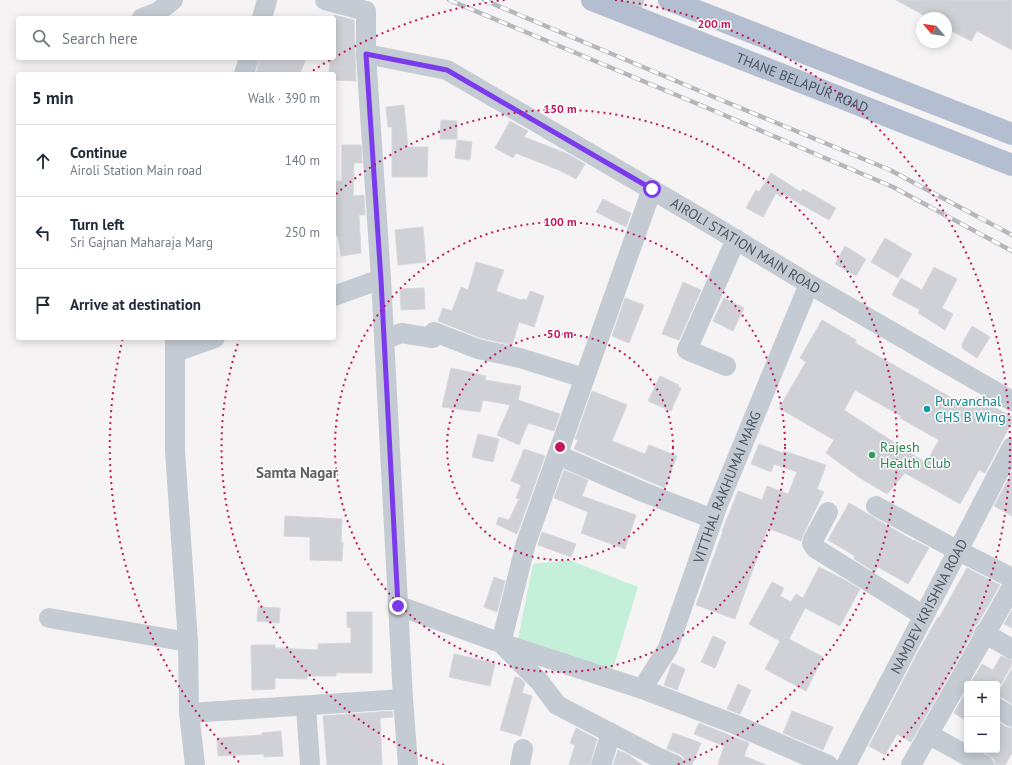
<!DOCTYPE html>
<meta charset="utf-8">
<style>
:root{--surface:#fff;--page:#f6f6f7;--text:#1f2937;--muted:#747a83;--line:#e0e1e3}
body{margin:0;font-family:"PT Sans",sans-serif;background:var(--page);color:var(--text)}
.controls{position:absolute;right:12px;bottom:12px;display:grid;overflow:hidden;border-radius:4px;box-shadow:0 2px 10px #0003}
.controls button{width:36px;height:36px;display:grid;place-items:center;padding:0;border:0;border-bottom:1px solid var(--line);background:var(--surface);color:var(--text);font:20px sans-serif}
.compass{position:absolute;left:916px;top:12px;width:36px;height:36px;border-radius:50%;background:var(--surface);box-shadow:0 2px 10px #0003;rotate:299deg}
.stop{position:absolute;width:12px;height:12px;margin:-9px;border:3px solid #7c3aed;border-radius:50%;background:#fff}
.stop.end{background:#7c3aed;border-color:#fff;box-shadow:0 1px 4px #0008}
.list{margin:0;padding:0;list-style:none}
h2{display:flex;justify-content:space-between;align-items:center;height:52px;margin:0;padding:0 16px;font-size:17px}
h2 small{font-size:13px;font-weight:400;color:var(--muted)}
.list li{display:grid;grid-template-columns:26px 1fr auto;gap:12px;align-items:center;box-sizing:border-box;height:72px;padding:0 16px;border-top:1px solid var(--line)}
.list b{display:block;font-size:15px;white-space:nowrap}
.list p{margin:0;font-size:13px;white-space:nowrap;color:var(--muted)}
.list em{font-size:13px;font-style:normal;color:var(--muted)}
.icon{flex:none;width:22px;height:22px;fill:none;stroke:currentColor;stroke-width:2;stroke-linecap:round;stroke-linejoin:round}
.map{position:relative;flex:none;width:1012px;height:765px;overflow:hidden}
.search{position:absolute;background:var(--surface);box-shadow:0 2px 10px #0003;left:16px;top:16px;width:320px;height:44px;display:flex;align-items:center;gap:10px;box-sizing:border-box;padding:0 14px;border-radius:4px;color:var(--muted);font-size:15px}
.panel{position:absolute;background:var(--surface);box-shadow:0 2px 10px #0003;left:16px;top:72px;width:320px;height:268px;border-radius:4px}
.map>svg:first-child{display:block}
</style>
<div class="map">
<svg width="1012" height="765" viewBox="0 0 1012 765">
<rect width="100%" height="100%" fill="#f5f3f3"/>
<path fill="#c4efd9" d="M569 560 638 587 613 669 518 639 533 564Z"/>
<path fill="#cfd1d7" stroke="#d7d8dd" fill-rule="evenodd" d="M896 0H1012V50L977 31 971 41 946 28V18H929Z
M334 15 354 20 356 81 334 80V74H329L330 60H334Z
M260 58H306L300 74H256Z
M404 105 408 147H428L427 177H392V127H388L386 107Z
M441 120 457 121V139H440Z
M510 121 528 131 524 137 568 154 585 164 576 179 561 171 516 153 513 158 495 148Z
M457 140 472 142 470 160 455 158Z
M342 145H361L362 163H354L353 196 364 195 365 215H359L361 253 341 256 338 236H334V181H342Z
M771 173 801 192 803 189 836 208 829 220 783 194 781 197 776 193 763 217 746 208 756 190 759 192Z
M603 199 631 213 626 227 596 212Z
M423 227 426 262 398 265 395 230Z
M885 238 912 254 898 278 871 262Z
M845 246 866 259 856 276 835 264Z
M476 262 504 270 496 291 521 300 522 299 527 300 530 291 544 296 534 327 519 322 512 345 481 338 438 321 443 308 452 311 461 287 468 290Z
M934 267 957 279 942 308 953 314 945 330 918 313 920 310 892 295 901 278 922 290Z
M683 282 701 290 679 340 662 334Z
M424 288 425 309 401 310 400 289Z
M625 298 644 305 629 343 612 336Z
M724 298 744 308 733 331 713 321Z
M822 320 856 340 855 343 971 409 977 397 1012 417V422L985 473 979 470 960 504 905 473 887 494 860 478 826 453 834 440 779 408 806 362 800 358ZM855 390 901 416 900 418 939 440 926 463 844 410Z
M972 326 990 337 977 358 962 348V344Z
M451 368 486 376 485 380 521 386 518 400 560 414 554 431 528 423 519 445 497 435 510 405 483 400 480 412 442 407Z
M660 376 679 385 678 387 681 388 671 411 648 401Z
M592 391 627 405 612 441 645 454 649 445 677 456 665 488 574 449 578 440 575 439Z
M478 434 499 439 493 462 472 457Z
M759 444 783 453 784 451 826 465 817 489 824 492 803 535 801 541 768 528 735 619 696 605 723 531H722L738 491 762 500 767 486 788 494 797 472 774 464 771 472 751 464Z
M524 449 545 456 517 534 496 524 499 517 509 520 519 499 516 498 521 485 511 481Z
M564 470 588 480 582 496 636 515 625 549 581 533 588 512 554 498Z
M1012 472V516L994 506Z
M849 503 914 541V540L929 548 908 584 878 567 875 572 854 559 855 556 828 540Z
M285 516 342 519 341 542H343L342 561 310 560V537L284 536Z
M542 532 576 544 571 557 538 545Z
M819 567 843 579 860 589 840 626 805 608 789 639 823 657 806 691 765 669 780 641 749 624 772 582 784 588 780 596 791 602 796 594 803 598Z
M967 568 1000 585 978 623 974 627 973 633 911 742 897 734 885 755 869 746 917 654 938 617 939 618Z
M494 577 505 581 497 612 484 607Z
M258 607 280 608 279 623 257 621Z
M1012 610V628L1004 624Z
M347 612H372V673H336V676H307V679L275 678V689L252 690 251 645H275V648L318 650V644L351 643V628L347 627Z
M713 636 726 642 715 668 701 662Z
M454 654 495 663 490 686 449 677Z
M1001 656 1012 660V664L1001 684H970L982 664 993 670Z
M672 663 685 669 677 690 664 685Z
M1012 668V704L1003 698 997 697V694Z
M515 677 520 678 525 683 522 693 532 696 521 736 500 730Z
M738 684 751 690 740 714 727 709Z
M967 690V721L954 713Z
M392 711 393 717 380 718 382 765H327L323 716Z
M792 711 833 727 823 750 783 733Z
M997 721 1006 727 1012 728V753L1005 765H995L994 759 981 750H997Z
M699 723 749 743 744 756 766 765H718L724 746 694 734Z
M576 728 597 739 590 765H569L575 745 570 743Z
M281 731 283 756 264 757V754L218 756 217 738 262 735V733Z
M673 733 701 743 692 765H686L684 758 680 754 667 749Z
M618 750 629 755 642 765H613Z"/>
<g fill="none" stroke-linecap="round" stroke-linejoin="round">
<g stroke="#c4cbd3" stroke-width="20">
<path d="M325 0 366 11V54L381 279 403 699 408 765"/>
<path d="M628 14 634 0"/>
<path d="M142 18 158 12 173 0"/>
<path d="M262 18 267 0"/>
<path id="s1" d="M366 54 447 70 697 216 809 284 1012 401"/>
<path d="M244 74 249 58"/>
<path d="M652 189 526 543 501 643 539 681 557 705 659 758 675 765"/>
<path d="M334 296 381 279"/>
<path d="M175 338V451L188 642 189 713 195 765"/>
<path d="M384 340 401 333 433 338 434 332 478 349 520 358 584 378"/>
<path d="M175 352 215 338"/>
<path d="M726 366 687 350 736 239"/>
<path d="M558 455 643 492 713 519"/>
<path d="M876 506 953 548 1012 578"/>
<path d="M828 512 813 540 812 543 815 548 924 616"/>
<path d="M399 606 501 643 642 689 734 724 828 765"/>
<path d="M49 618 188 642"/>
<path d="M984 633 1012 649"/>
<path id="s2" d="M642 689 668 648 717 507 809 284"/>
<path d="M306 706 310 765"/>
<path d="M997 708 1012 717"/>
<path d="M189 713 403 699"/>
<path d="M928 734 984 765"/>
<path d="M520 765 523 749"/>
<path d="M601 765 611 733"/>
<path id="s3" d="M846 765 1012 447"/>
<path d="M911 765 1012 587"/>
</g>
<g stroke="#b3bfd0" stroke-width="22">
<path id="s4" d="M592 0 1012 165"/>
<path d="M669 0 1012 134"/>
</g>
<defs>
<path id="rail" d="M449 0 717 112 893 187 1012 251
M484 0 714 97 890 170 1012 235"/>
</defs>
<use href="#rail" stroke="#b5b7bc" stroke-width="4.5"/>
<use href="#rail" stroke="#fff" stroke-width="3" stroke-dasharray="9" stroke-linecap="butt"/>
</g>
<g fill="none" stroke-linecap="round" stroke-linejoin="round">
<path stroke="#7c3aed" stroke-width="5" d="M398 606 381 280 366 54 447 70 652 189"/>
</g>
<g fill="none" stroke="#c2185b" stroke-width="2" stroke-dasharray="2 4">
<circle cx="560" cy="447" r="113"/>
<circle cx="560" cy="447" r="225"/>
<path d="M444 765A338 338 0 0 1 239 340M336 194A338 338 0 1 1 676 765"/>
<path d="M239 762A450 450 0 0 1 123 338M308 74A450 450 0 0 1 505 0M615 0A450 450 0 0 1 881 762"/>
</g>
<circle fill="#0f9aa8" stroke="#fff" stroke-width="1.5" cx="927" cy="409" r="4"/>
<circle fill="#2e9e5b" stroke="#fff" stroke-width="1.5" cx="872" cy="455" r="4"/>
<g text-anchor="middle" stroke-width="3" stroke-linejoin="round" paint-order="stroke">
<g font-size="14" fill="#4a5460" stroke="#fff">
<text dy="5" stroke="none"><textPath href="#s4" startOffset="226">THANE BELAPUR ROAD</textPath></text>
<text dy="5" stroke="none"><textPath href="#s1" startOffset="429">AIROLI STATION MAIN ROAD</textPath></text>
<text dy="5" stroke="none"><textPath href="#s2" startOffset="220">VITTHAL RAKHUMAI MARG</textPath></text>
<text dy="5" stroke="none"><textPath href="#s3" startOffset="179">NAMDEV KRISHNA ROAD</textPath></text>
</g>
<g font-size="14" fill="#0d838f" stroke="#fff" text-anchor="start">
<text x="935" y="406">Purvanchal<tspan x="935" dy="16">CHS B Wing</tspan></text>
</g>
<g font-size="14" fill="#27864d" stroke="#fff" text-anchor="start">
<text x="880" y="452">Rajesh<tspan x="880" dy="16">Health Club</tspan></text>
</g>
<g font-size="15" font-weight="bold" fill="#5f6267" stroke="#fff">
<text x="297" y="478">Samta Nagar</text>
</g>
</g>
<circle cx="560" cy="447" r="6" fill="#c2185b" stroke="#fff" stroke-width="2"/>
<g font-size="12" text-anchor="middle" font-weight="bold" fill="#c2185b" stroke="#fff" stroke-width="3" stroke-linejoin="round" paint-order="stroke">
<text x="714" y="28">200 m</text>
<text x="560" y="113">150 m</text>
<text x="560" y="226">100 m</text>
<text x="560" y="338">50 m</text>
</g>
</svg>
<div class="controls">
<button>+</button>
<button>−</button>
</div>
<svg class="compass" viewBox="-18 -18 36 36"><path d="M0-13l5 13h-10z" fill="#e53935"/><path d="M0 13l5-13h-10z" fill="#747a83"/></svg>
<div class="stop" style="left:652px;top:189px"></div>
<div class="stop end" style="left:398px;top:606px"></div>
<div class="search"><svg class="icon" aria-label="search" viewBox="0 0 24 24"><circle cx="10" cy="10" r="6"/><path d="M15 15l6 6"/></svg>Search here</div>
<section class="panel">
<h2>5 min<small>Walk · 390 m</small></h2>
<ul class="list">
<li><svg class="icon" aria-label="ahead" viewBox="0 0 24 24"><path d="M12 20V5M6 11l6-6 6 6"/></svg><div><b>Continue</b><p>Airoli Station Main road</p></div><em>140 m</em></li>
<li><svg class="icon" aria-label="left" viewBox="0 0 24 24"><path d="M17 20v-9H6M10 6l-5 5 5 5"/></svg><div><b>Turn left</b><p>Sri Gajnan Maharaja Marg</p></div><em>250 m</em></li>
<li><svg class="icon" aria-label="arrive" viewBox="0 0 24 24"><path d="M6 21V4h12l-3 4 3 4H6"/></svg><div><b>Arrive at destination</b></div></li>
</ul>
</section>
</div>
